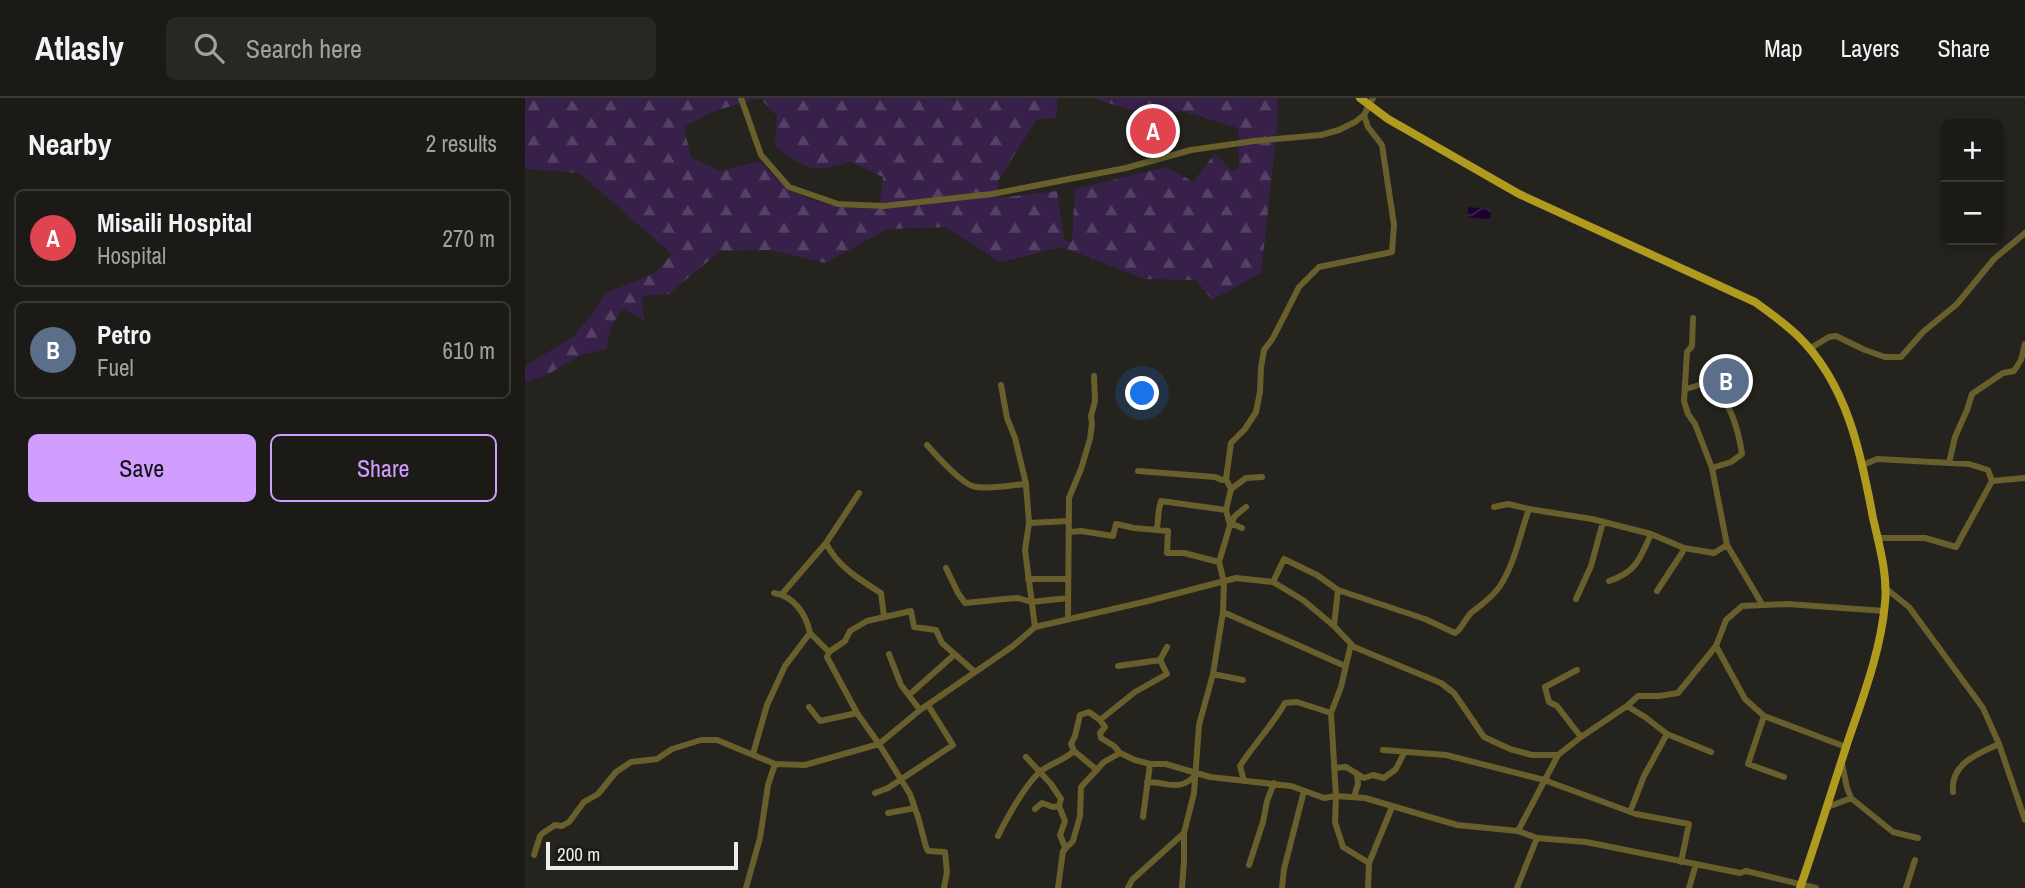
<!DOCTYPE html>
<meta charset="utf-8">
<style>
:root{--surface:#1b1a16;--page:#282723;--text:#f1f3f6;--muted:#a0a1a1;--line:#393835;--accent:#d19dfe}
body{margin:0;font-family:"Archivo Narrow",sans-serif;background:var(--page);color:var(--text)}
.controls{position:absolute;right:21px;top:21px;display:grid;overflow:hidden;border-radius:10px;box-shadow:0 4px 10px #0003}
.controls button{width:63px;height:63px;display:grid;place-items:center;padding:0;border:0;border-bottom:2px solid var(--line);background:var(--surface);color:var(--text);font:35px sans-serif}
.scale{position:absolute;left:21px;bottom:18px;width:192px;box-sizing:border-box;padding-left:7px;border:4px solid #ecece8;border-top:0;font-size:19px;line-height:24px;white-space:nowrap;color:#ecece8;-webkit-text-stroke:5px #1a1914;paint-order:stroke}
.you{position:absolute;left:618px;top:296px;width:24px;height:24px;margin:-18px;border:5px solid #fff;border-radius:50%;background:#1a73e8;box-shadow:0 0 0 10px #1a73e833}
.badge{display:grid;place-items:center;width:46px;height:46px;border-radius:50%;background:var(--accent);color:#fff;font-size:23px;font-weight:700}
.pin{position:absolute;translate:-50% -50%;border:4px solid #fff;box-shadow:0 2px 7px #0006}
.list{margin:0;padding:0;list-style:none}
h2{display:flex;justify-content:space-between;align-items:center;height:91px;margin:0;padding:0 28px;font-size:30px}
h2 small{font-size:23px;font-weight:400;color:var(--muted)}
.list li{display:grid;grid-template-columns:46px 1fr auto;gap:21px;align-items:center;box-sizing:border-box;height:98px;margin:0 14px 14px;padding:0 14px;border:2px solid var(--line);border-radius:10px}
.list b{display:block;font-size:26px;white-space:nowrap}
.list p{margin:0;font-size:23px;white-space:nowrap;color:var(--muted)}
.list em{font-size:23px;font-style:normal;color:var(--muted)}
.actions{display:flex;gap:14px;padding:21px 28px}
.actions a{flex:1;padding:16px 0;border:2px solid var(--accent);border-radius:10px;text-align:center;font-size:24px;color:var(--accent)}
.actions .main{background:var(--accent);color:#111}
.icon{flex:none;width:38px;height:38px;fill:none;stroke:currentColor;stroke-width:2;stroke-linecap:round;stroke-linejoin:round}
.map{position:relative;flex:none;width:1500px;height:790px;overflow:hidden}
header{display:flex;align-items:center;gap:42px;box-sizing:border-box;height:98px;padding:0 35px;background:var(--surface);border-bottom:2px solid var(--line)}
header strong{font-size:33px}
nav{display:flex;gap:38px;margin-inline-start:auto;font-size:24px}
.search{width:490px;height:63px;background:var(--page);display:flex;align-items:center;gap:18px;box-sizing:border-box;padding:0 24px;border-radius:10px;color:var(--muted);font-size:26px}
main{display:flex}
aside{flex:1;background:var(--surface)}
.map>svg:first-child{display:block}
</style>
<header>
<strong>Atlasly</strong>
<div class="search"><svg class="icon" aria-label="search" viewBox="0 0 24 24"><circle cx="10" cy="10" r="6"/><path d="M15 15l6 6"/></svg>Search here</div>
<nav><a>Map</a><a>Layers</a><a>Share</a></nav>
</header>
<main>
<aside>
<h2>Nearby<small>2 results</small></h2>
<ul class="list">
<li><span class="badge" style="background:#e0444e">A</span><div><b>Misaili Hospital</b><p>Hospital</p></div><em>270 m</em></li>
<li><span class="badge" style="background:#5c6f8a">B</span><div><b>Petro</b><p>Fuel</p></div><em>610 m</em></li>
</ul>
<div class="actions"><a class="main">Save</a><a>Share</a></div>
</aside>
<div class="map">
<svg width="1500" height="790" viewBox="0 0 1500 790">
<defs>
<pattern id="forest-firs" width="22" height="20" patternUnits="userSpaceOnUse" patternTransform="scale(1.75)"><rect width="22" height="20" fill="#37204a"/><path d="M5 1l3.5 6h-7zM16 11l3.5 6h-7z" fill="#544164"/></pattern>
<pattern id="water-waves" width="16" height="10" patternUnits="userSpaceOnUse" patternTransform="scale(1.75)"><rect width="16" height="10" fill="#1c002f"/><path d="M0 5q4-4 8 0t8 0" fill="none" stroke="#3d254d"/></pattern>
</defs>
<rect width="100%" height="100%" fill="#24231d"/>
<path fill="url(#forest-firs)" fill-rule="evenodd" d="M0 0H426L429 4 431 0H533L531 20 512 21 473 83V100L532 93 539 142 547 144 550 91 642 69 668 84 690 55 707 73 714 69 713 30 657 13 624 18 568 0H753L752 31 736 175 687 202 671 182 620 181 537 149 475 164 421 129 363 131 300 165 245 152 195 153 144 196 117 198 119 222 100 212 96 213 87 227 81 251 54 258 20 278 0 284V268L48 239 71 211 81 194 96 189 131 174 147 156 54 75 0 71ZM235 0 252 18 250 48C281 71 286 76 325 64L358 79 354 111C328 112 290 106 267 93 255 86 245 73 234 63L196 73 166 60 159 29 189 13Z"/>
<path fill="url(#water-waves)" d="M943 109 965 111 966 117 964 121 943 119Z"/>
<g fill="none" stroke-linecap="round" stroke-linejoin="round">
<path stroke="#695f2d" stroke-width="6" d="M216 0 236 57 264 89 313 106 359 108 467 96 601 70 666 52 729 43 796 37 814 32 830 24 839 17 848 0
M1168 220 1167 248 1162 254 1159 303 1163 316 1170 326 1187 370 1202 447 1237 506
M1284 251 1304 239 1311 238 1340 252 1360 259H1376L1398 234 1432 206 1469 161 1500 135
M476 287 482 320 490 340 501 386 504 425 500 452 510 529
M1161 291 1181 285C1205 299 1213 330 1217 356L1206 364 1187 370
M402 347C411 357 438 388 451 389 464 391 487 387 501 386
M1424 365 1430 339 1442 312 1447 296 1478 275 1489 273 1496 262 1500 246
M1338 367 1352 361 1444 366 1463 372 1467 383 1500 380
M613 373 690 379 697 382 701 381
M706 391 721 380 737 379
M334 395 301 445C312 468 335 482 356 495L359 519
M969 409 983 406 1004 411
M504 425 544 423
M717 430 710 427H705L710 418 721 409
M632 431 634 411 636 403 701 412
M544 434 556 433 588 438 591 426 609 430 643 433 642 455H659L694 464
M1352 440H1400L1431 449 1467 383
M421 470 433 495 440 505 480 501 493 500 506 504 543 500
M503 481H543
M1084 483C1111 474 1115 461 1126 436
M748 484 759 461 792 477 813 492 809 528
M1359 489 1384 509 1458 610 1474 646 1500 722
M813 492 900 521 930 535C938 530 940 520 947 514 957 506 968 499 975 488 990 465 995 436 1004 411L1067 421 1126 436 1159 450 1189 455 1202 447
M1132 493 1157 455 1159 450
M257 496 301 445
M1051 501 1066 468 1078 424
M698 514 820 568
M543 520 544 400 556 371 565 341 567 326 566 318 570 303 569 278
M285 535 304 554 320 543 325 533 342 523 386 513 389 529 411 532 417 545 450 574
M826 546 816 589 806 615 811 698 810 724 818 749 844 765 843 790
M1191 548 1220 601 1239 618 1321 649
M304 554 302 559 332 615 354 646 385 696 393 719 401 749 403 753 420 754 422 774 419 790
M364 556 376 587 395 612
M593 568 635 562
M1052 572 1020 589 1024 604 1032 608 1056 639
M688 576 718 582
M384 597 429 557
M1102 608 1120 619 1142 636 1186 654
M284 609 295 623 332 615
M1239 618 1223 666 1259 679
M575 622 580 629 575 635 576 640 589 648 595 655
M858 652 921 657 1019 682 1111 716 1164 726 1156 764
M549 653 572 672
M228 656 242 607 260 568 285 535C281 516 269 498 249 495
M501 659 526 686 536 701 534 708
M1317 665 1322 690 1326 700
M809 670 821 669 839 680 848 677 859 680 871 671 879 655
M719 683 715 668C729 646 747 628 760 605L772 604 806 615
M622 684C645 684 653 695 672 676
M1428 694C1425 666 1452 656 1474 646
M350 695 363 690 428 647 403 607
M829 699 833 686 832 676
M1303 709 1326 700 1368 734 1393 740
M510 711 517 705 528 709 534 708 540 723 535 737 540 749 539 753
M1105 714 1119 678 1142 636
M363 715 390 710
M618 719 625 666
M993 733 1033 657
M473 738C481 721 502 684 516 673 527 665 539 662 549 653L546 646 550 638 555 617 564 614 575 622 610 594 642 576 635 562 642 549
M9 757 15 738 18 735 30 727 37 728 44 724 59 704 73 696 91 674 106 664 132 661 147 651 176 642H192L250 666
M844 765 867 709
M724 767 738 724 742 703 749 685
M221 790 235 740 243 687 250 666 280 667 354 646 395 612 488 548 510 529 623 503 711 480 748 484 778 502 809 528 829 549 916 585 929 595 959 639 985 651 1007 657H1033L1056 639 1102 608 1113 598H1134L1153 595 1191 548 1201 522 1217 508 1263 506 1359 513
M533 790 538 753 548 743 555 718 556 689 579 664 595 655 610 662 625 666H641L685 679 766 688 799 700 811 698 840 700 932 727 993 733 1012 740 1061 744 1215 775 1221 773 1291 790
M603 790 607 782 659 735 669 695 674 627 688 576 698 514 699 484 694 464 705 427 701 412 706 391 701 381 706 345 720 331 731 314 735 294 736 270 739 252 748 240 774 189 794 169 867 154 869 127 857 47 843 29 839 17
M657 790 659 763V736
M757 790 759 771 779 693
M992 790 1012 740
M1164 790 1171 766
M1381 790 1390 762"/>
<path stroke="#b09b1f" stroke-width="8" d="M835 0 863 21 994 96 1230 204C1244 214 1259 225 1272 237 1322 285 1336 355 1348 420 1354 447 1363 477 1360 505 1356 552 1338 599 1323 643 1307 692 1292 741 1275 790"/>
</g>
</svg>
<div class="controls">
<button>+</button>
<button>−</button>
</div>
<div class="scale">200 m</div>
<div class="you"></div>
<div class="pin badge" style="left:628px;top:33px;background:#e0444e">A</div>
<div class="pin badge" style="left:1201px;top:283px;background:#5c6f8a">B</div>
</div>
</main>
